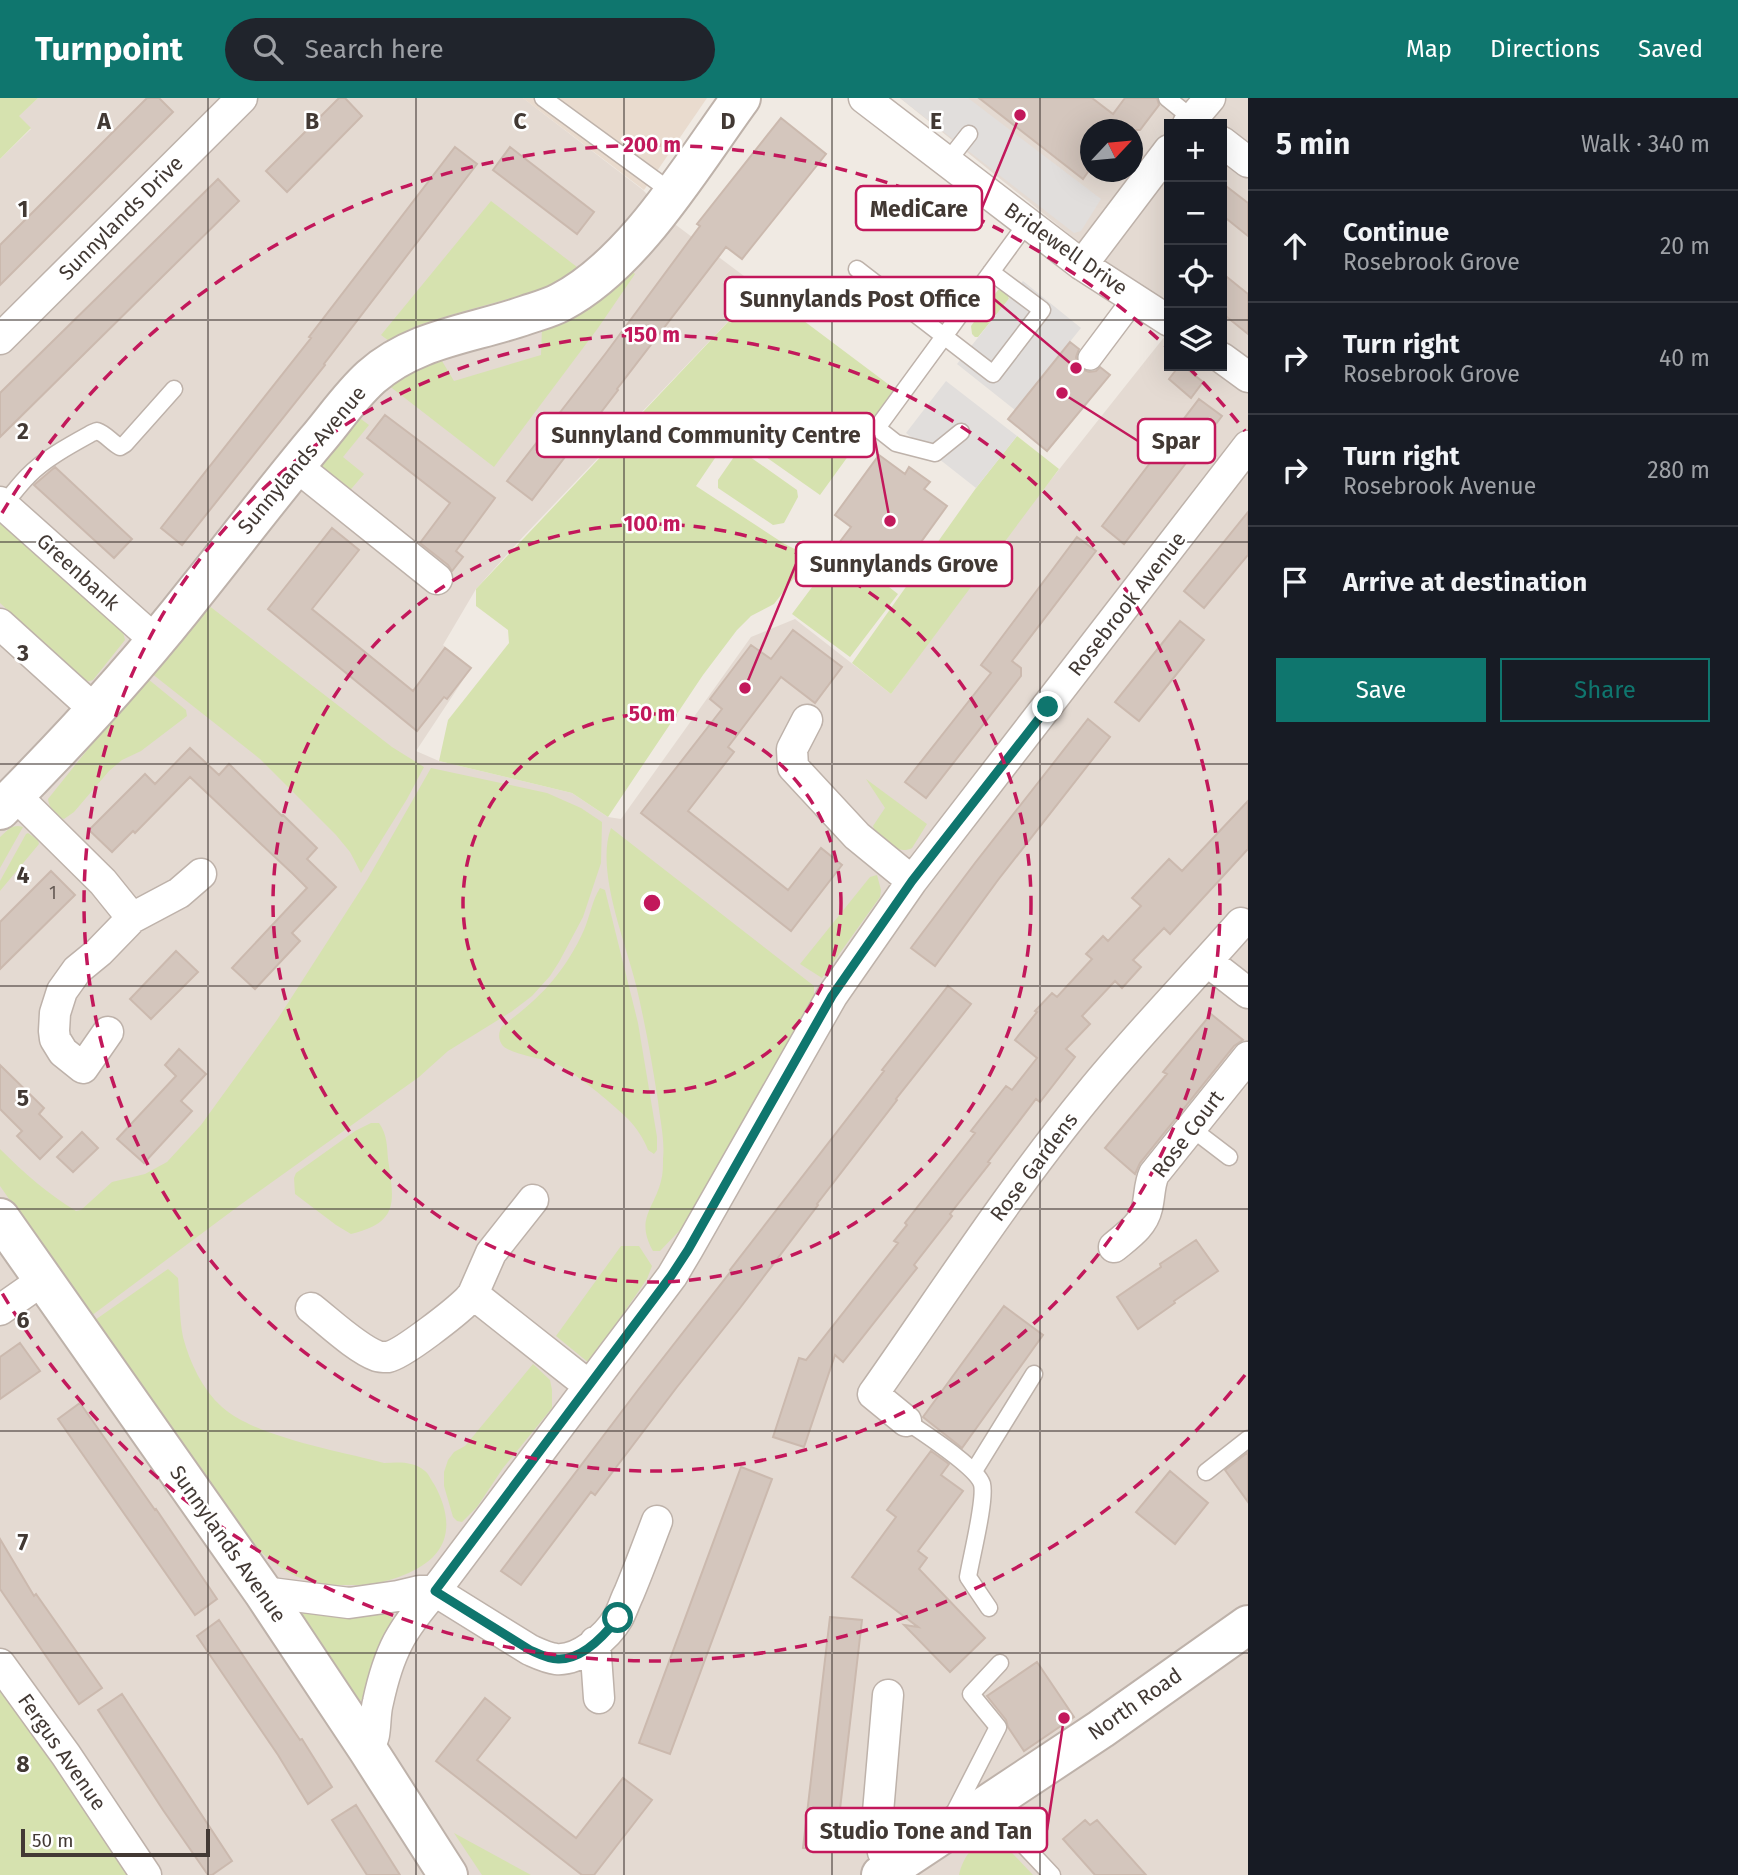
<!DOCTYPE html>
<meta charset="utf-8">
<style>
:root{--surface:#171b24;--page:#20242c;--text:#f1f3f6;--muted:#9ea1a6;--line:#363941;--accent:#0f766e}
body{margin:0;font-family:"Fira Sans",sans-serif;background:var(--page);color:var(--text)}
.controls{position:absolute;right:21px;top:21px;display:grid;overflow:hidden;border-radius:0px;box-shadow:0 7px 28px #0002}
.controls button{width:63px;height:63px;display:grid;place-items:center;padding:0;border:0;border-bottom:2px solid var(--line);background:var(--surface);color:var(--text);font:35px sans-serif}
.compass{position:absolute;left:1080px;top:21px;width:63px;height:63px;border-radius:50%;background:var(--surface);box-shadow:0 7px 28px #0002;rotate:64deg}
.scale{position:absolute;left:21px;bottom:18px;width:189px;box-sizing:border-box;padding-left:7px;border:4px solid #423934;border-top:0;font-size:19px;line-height:24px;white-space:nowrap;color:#423934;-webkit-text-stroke:5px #fff;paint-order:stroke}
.stop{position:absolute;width:21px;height:21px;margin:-16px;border:5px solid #0f766e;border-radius:50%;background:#fff}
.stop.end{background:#0f766e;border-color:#fff;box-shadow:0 2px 7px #0008}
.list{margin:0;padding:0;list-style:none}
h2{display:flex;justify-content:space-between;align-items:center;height:91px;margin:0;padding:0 28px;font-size:30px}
h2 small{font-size:23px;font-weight:400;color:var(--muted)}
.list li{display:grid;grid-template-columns:46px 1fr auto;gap:21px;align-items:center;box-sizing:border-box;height:112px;padding:0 28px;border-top:2px solid var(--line)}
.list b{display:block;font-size:26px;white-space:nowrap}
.list p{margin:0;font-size:23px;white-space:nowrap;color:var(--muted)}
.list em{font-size:23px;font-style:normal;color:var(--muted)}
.actions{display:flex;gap:14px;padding:21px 28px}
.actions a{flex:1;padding:16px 0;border:2px solid var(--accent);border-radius:0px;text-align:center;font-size:24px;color:var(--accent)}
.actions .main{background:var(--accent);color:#fff}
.icon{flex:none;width:38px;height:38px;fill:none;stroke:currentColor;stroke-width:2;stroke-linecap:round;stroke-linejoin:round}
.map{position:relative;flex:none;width:1248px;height:1777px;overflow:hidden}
header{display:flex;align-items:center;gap:42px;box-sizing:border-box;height:98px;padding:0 35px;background:var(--accent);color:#fff}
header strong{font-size:33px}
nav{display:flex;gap:38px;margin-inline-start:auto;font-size:24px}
.search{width:490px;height:63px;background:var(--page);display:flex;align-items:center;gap:18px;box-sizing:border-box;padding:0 24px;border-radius:38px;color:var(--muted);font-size:26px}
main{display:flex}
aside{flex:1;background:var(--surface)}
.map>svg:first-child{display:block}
</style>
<header>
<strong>Turnpoint</strong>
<div class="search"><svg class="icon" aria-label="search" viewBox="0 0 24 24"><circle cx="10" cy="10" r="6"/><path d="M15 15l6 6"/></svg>Search here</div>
<nav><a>Map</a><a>Directions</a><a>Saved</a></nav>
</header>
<main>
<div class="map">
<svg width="1248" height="1777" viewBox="0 0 1248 1777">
<rect width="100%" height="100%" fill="#f0eae3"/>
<path fill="#e4dad2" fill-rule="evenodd" d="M38 0H523L643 92 676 127 760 190 520 442 476 491 443 547 471 570 416 653 439 663 572 695 608 719 621 721 751 539 795 521 891 596 1011 432 1169 233V268H1222V26H1169V217L900 0H1248V1777H0V61L31 31 18 18ZM1090 32H1132V74H1090Z"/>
<path fill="#e9dbce" d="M523 0H707L644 92Z"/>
<path fill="#d6e2af" d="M0 0H38L19 18 31 30 0 61Z
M491 103 577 169 561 183 544 191 454 216 416 228 389 243 381 237Z
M632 173 635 176 598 230 494 369 388 287 439 258 454 283 541 257 542 230Z
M760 190 896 292 820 397 732 335 696 388 783 445 810 459 774 506 751 518 737 532 703 577 608 719 572 695 439 663 448 622 509 545 508 532 476 508V491Z
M998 192H1004L1007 195 1009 201 978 239H975L972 236 971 228Z
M357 318 369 327 343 359 364 376 346 397 321 378 320 366Z
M1017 338 1059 371 891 596 852 565 976 390Z
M743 354 797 392 798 399 784 425 773 427 718 390V382L736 356Z
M0 423 123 534 125 542 93 582 86 584 0 505Z
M830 465 856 485 867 472 898 496 850 559 792 516Z
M208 507 392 649 424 669 407 701 361 775 350 754 336 737 260 661 151 575Z
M148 581 186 612 187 618 141 653 122 662 109 673 74 714 64 721C55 718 49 710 48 701L100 636Z
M431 670 547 695 581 710 602 724 601 765 583 819 559 864 550 878 532 898 511 914 448 953 419 979 240 1107 91 1218 0 1088V1051C24 1075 48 1096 76 1113L81 1112 112 1084 145 1076 167 1064 201 1027 277 922 367 782Z
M866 681 927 726 912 750C897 758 885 741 874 731L873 728 885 710Z
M18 728 23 729 0 770V739L11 729Z
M611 730 814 888V901L741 1027 703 1099 682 1130 660 1153H653C635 1121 654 1111 661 1083 663 1076 663 1068 663 1061 665 1042 660 1022 658 1003 652 964 645 925 636 887 626 845 595 772 611 730Z
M28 735 38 742 39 746 0 793V783L26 736Z
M877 777 881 792 880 799 822 880 800 866 870 779Z
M600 790 605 792 638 925 657 1039V1052L654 1056 648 1052C644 1041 636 1029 628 1021 614 1007 571 971 554 965 541 960 513 957 503 948 498 942 498 935 502 928 540 901 565 874 584 832 590 818 592 803 600 790Z
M371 1025H379C387 1036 387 1048 388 1061 394 1103 400 1124 351 1136L336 1127 295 1096 294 1080 296 1075 355 1033Z
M621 1148H639L652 1168 647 1181 589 1265 556 1238Z
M168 1171 178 1180C180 1199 179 1220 183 1239 190 1265 202 1291 222 1309 255 1339 340 1353 384 1365 398 1364 414 1363 425 1373 429 1376 431 1382 434 1386 447 1409 454 1438 433 1459 417 1475 382 1487 360 1487 339 1487 318 1488 298 1479 252 1459 226 1410 198 1371 163 1322 129 1271 95 1222Z
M533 1266 550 1282 552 1292V1310L503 1370 477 1409 462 1424 457 1423 453 1419 444 1388V1374L448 1362 454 1354 465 1348Z
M309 1513 379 1514C388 1516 391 1517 395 1526 385 1541 375 1555 371 1572 369 1581 372 1593 365 1600 361 1603 359 1603 354 1603L301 1524 303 1515Z
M0 1579 133 1777H0Z
M454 1735 531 1777H482Z
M995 1737 1033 1777H959C963 1758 976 1742 995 1737Z"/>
<path fill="#e1dedc" d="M900 0H968L1101 101 1081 133 1074 135Z
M1023 183 1081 230 1015 312 957 266Z
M946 283 1017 338 976 390 906 335Z"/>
<path fill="#d4c6bd" stroke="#cbb9ae" stroke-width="2" d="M147 0H159L173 14 0 187V147Z
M339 0H345L362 18 287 94 266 73Z
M979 0H1092L1113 16 1125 0H1157L1159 7 1140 32H1090V71L1083 81Z
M781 20 826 56 742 161 726 149 617 291 618 292 579 343 578 342 532 402 507 383 606 255 700 128 697 126Z
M455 49 477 66 324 266 325 267 182 447 161 430 311 240 309 239Z
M510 49 594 114 577 136 493 72Z
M218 81 239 103 0 339V295Z
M1222 85 1248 105V138L1222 117Z
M1222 175 1248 196V236L1222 215Z
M1070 244 1079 251 1076 259 1077 265 1081 271 1089 274 1096 273 1100 269 1110 277 1047 353 1008 321Z
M1179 268H1183L1203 284 1191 300 1169 281Z
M1199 301 1222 318 1124 446 1102 428Z
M385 317 495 400 456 453 463 459 452 473 448 467 420 445 450 405 367 340Z
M879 357 905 376 909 369 930 384 924 391 947 408 913 455 899 445 875 477 836 449 851 429 835 417Z
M55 369 132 441 114 460 34 387Z
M1248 414V457L1204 510 1184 493Z
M332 430 359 452 312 511 413 593 445 550 471 570 447 601 444 599 417 633 268 511Z
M1077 439 1096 453 1012 563 1021 570V578L926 700 905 684 991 575 981 567Z
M1180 523 1204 542 1139 623 1115 604Z
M793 532 842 569 815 605 781 579 728 649 734 654 688 713 788 792 821 750 842 767 791 833 641 715 722 611 710 601 751 547 771 561Z
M1088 621 1110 639 998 782 935 868 911 850 975 765Z
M190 650 219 677 229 666 282 718 283 717 317 750 307 761 336 789 292 835 300 843 255 891 232 870 307 790 293 776 190 679 135 735 133 733 112 754 89 732 145 676 155 686Z
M1248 703V751L1170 836 1164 830 1133 862 1141 869 1122 890 1115 883 1082 918 1090 926 1066 951 1075 959 1040 1004 1036 1001 988 1064 990 1065 950 1116 952 1118 914 1167 917 1170 843 1264 835 1257 804 1349 773 1339 799 1260 806 1262 898 1145 894 1143 907 1127 905 1125 975 1035 971 1033 1006 988 1012 992 1037 960 1015 942 1037 914 1035 913 1052 895 1057 899 1092 861 1086 856 1103 838 1108 843 1141 808 1132 800 1169 761 1182 773Z
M51 773 75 797 0 871V824Z
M176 853 198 874 151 921 130 901Z
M948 888 971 906 896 1001 897 1002 817 1106 818 1107 740 1210 677 1289 595 1397 591 1394 521 1487 501 1473 638 1292 731 1173 730 1172 884 973 882 972Z
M1211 916 1243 942 1234 948 1140 1065 1135 1076 1105 1050 1167 976 1163 974Z
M179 951 206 976 181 1003 192 1013 144 1065 117 1041 176 978 165 967Z
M0 967 44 1010 39 1016 62 1039 40 1061 17 1038 22 1033 0 1011Z
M82 1034 98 1050 73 1074 57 1059Z
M1196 1142 1218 1173 1174 1203 1175 1205 1138 1231 1117 1199 1161 1169 1160 1166Z
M1004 1208 1043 1237 962 1350 923 1319Z
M20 1245 40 1273 0 1301V1259Z
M80 1305 155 1412 156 1411 217 1501 195 1517 58 1321Z
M931 1353 949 1366 941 1377 963 1393 918 1453 927 1460 919 1471 985 1540 950 1574 904 1527 918 1529 852 1479 896 1419 887 1412Z
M1248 1354V1404L1225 1372Z
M741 1369 772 1381 670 1656 639 1645Z
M1170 1373 1208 1405 1175 1446 1136 1414Z
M0 1441 34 1498 36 1496 102 1590 79 1606 0 1491Z
M830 1519 862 1522 835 1754 803 1750Z
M219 1522 300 1642 302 1641 332 1689 308 1706 278 1657 197 1538Z
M1037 1564 1074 1619 1024 1653 1008 1629 1006 1622 987 1598Z
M122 1596 232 1763 212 1777H208L163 1712 98 1612Z
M485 1600 510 1620 477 1662 576 1740 623 1680 652 1702 594 1777H582L436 1663Z
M356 1707 400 1777H367L332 1722Z
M1085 1722 1090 1727 1097 1722 1146 1777H1095L1063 1741Z"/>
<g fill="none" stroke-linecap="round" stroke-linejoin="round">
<defs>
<path id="service" d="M543 0 673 95
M1167 0 1193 21
M947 64 969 36
M857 171 993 276 1042 212 991 174
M961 334 935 355 896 345 877 330 1027 125
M3 407C12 397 19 387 28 378 44 361 72 346 92 335L97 333C106 336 111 344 120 349L125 346 174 291
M1191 1030 1229 1059
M906 1323C923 1335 976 1368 982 1386 986 1402 971 1460 968 1479L989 1510
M974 1373 1034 1276
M1206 1374 1248 1341
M987 1708 1052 1777
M953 1717 998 1629 971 1596 1000 1565"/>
<path id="pedestrian" d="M1090 260 1135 200"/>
<path id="minor" d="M864 0 1082 167 1169 223
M1188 26 1210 0
M1222 44 1248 64
M1082 167 1169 52
M0 241 242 0
M1222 260 1248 279
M296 368 437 481
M0 404 156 543
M0 526 96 613
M807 622 792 651 793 669 857 738 912 783
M15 697 103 784 132 820
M1207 863 1248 895
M108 934 83 970 63 954 55 941 54 933 55 915 62 893 77 872 99 854 132 820 179 795 201 776
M1114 1149C1127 1138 1143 1128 1147 1110 1150 1098 1149 1087 1154 1076L1248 959
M473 1196 588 1287
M311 1210C329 1224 356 1250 377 1258 380 1259 385 1259 388 1259 403 1256 456 1214 468 1202L473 1196 491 1155 533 1102
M0 1212 43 1182
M906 1323 873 1296C944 1195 1011 1091 1090 995 1138 936 1191 882 1241 825
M263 1494 349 1505 398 1498 419 1493H435L530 1552C539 1556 547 1560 556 1561 579 1563 607 1539 618 1520 622 1513 625 1503 629 1495 639 1471 648 1447 657 1423
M595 1544 599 1600
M0 1566 66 1657 146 1777
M888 1597 877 1726 883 1754 891 1771
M368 1652C370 1647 373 1642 374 1637 376 1626 375 1615 378 1604 389 1553 401 1532 435 1493L672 1178 688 1151 832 898 912 783 1248 348"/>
<path id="tertiary" d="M0 712C70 642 136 570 197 492 237 442 275 392 316 343 334 322 350 298 371 279 415 240 472 236 526 217 538 213 550 210 561 204 635 165 692 67 741 0
M0 1120 263 1494 368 1652 448 1777
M881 1777 1101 1631 1248 1527"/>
</defs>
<use href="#service" stroke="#beb2aa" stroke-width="19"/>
<use href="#pedestrian" stroke="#beb2aa" stroke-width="26"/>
<use href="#minor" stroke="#beb2aa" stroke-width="33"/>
<use href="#tertiary" stroke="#beb2aa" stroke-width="42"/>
<use href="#service" stroke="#fff" stroke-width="16"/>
<use href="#pedestrian" stroke="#fff" stroke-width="23"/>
<use href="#minor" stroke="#fff" stroke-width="30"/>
<use href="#tertiary" stroke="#fff" stroke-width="38"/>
</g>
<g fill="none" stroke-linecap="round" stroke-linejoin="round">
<path stroke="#0f766e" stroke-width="9" d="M618 1520C604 1538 582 1562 558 1561 548 1561 539 1556 530 1552L435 1493 671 1178 688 1152 832 898 912 783 1048 609"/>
</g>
<path fill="none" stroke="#423934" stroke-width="2" stroke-opacity="0.55" d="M208 0V1777M416 0V1777M624 0V1777M832 0V1777M1040 0V1777M0 222H1169M1222 222H1248M0 444H1248M0 666H1248M0 888H1248M0 1111H1248M0 1333H1248M0 1555H1248"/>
<g fill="none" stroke="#c2185b" stroke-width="3.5" stroke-dasharray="12 9">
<circle cx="652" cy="805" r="189"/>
<circle cx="652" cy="805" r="379"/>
<circle cx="652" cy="805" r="568"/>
<path d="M1245 1277A758 758 0 0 1 2 1195M2 415A758 758 0 0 1 1169 251M1188 269A758 758 0 0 1 1245 333"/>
</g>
<g text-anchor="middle" stroke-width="5" stroke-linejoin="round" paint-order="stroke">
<g font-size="18" fill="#665c56">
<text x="53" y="801">1</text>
</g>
<g font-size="21" fill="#423934" stroke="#fff">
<text transform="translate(121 120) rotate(-45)" y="7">Sunnylands Drive</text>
<text transform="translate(1066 151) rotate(35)" y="7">Bridewell Drive</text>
<text transform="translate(302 362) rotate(-50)" y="7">Sunnylands Avenue</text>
<text transform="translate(78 474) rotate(42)" y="7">Greenbank</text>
<text transform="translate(1127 506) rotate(-52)" y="7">Rosebrook Avenue</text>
<text transform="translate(1188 1036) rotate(-53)" y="7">Rose Court</text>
<text transform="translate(1034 1069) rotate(-53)" y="7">Rose Gardens</text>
<text transform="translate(228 1446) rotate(55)" y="7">Sunnylands Avenue</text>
<text transform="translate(1135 1606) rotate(-35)" y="7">North Road</text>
<text transform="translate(62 1654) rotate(55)" y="7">Fergus Avenue</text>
</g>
</g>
<g font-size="23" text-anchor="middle" font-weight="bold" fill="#423934" stroke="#fff" stroke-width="5" stroke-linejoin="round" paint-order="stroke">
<text x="104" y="31">A</text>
<text x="312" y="31">B</text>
<text x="520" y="31">C</text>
<text x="728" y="31">D</text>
<text x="936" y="31">E</text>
<text x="23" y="119">1</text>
<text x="23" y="341">2</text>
<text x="23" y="563">3</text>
<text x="23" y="785">4</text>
<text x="23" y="1008">5</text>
<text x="23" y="1230">6</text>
<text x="23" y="1452">7</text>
<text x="23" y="1674">8</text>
</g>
<circle cx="652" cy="805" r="10" fill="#c2185b" stroke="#fff" stroke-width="3.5"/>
<g font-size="21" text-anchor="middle" font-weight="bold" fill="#c2185b" stroke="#fff" stroke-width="5" stroke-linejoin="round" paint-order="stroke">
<text x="652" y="54">200 m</text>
<text x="652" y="244">150 m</text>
<text x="652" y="433">100 m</text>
<text x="652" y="623">50 m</text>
</g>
<path fill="none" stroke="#c2185b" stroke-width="2.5" d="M1020 17L982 110M1076 270L994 201M890 423L874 337M1062 295L1138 343M745 590L796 466M1064 1620L1047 1732"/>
<g fill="#c2185b" stroke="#fff" stroke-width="2.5">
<circle cx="1020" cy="17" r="7"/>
<circle cx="1076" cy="270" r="7"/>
<circle cx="890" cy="423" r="7"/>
<circle cx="1062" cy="295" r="7"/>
<circle cx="745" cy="590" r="7"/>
<circle cx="1064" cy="1620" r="7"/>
</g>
<g fill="#fff" stroke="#c2185b" stroke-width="2.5">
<rect x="856" y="88" width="126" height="44" rx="7"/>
<rect x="725" y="179" width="269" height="44" rx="7"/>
<rect x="537" y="315" width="337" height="44" rx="7"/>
<rect x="1138" y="321" width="77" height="44" rx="7"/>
<rect x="796" y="444" width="216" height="44" rx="7"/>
<rect x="806" y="1710" width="241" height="44" rx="7"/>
</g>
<g font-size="23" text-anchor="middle" font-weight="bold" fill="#423934">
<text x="919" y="119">MediCare</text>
<text x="860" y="209">Sunnylands Post Office</text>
<text x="706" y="345">Sunnyland Community Centre</text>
<text x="1176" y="351">Spar</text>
<text x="904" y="474">Sunnylands Grove</text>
<text x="926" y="1741">Studio Tone and Tan</text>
</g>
</svg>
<div class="controls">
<button>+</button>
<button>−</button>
<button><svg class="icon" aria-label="locate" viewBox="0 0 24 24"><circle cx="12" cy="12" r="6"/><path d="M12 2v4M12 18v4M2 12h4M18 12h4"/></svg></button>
<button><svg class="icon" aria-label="layers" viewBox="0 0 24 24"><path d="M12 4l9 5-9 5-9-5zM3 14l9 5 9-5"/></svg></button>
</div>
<svg class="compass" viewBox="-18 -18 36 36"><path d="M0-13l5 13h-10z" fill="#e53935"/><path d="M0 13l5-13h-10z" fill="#9ea1a6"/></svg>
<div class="scale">50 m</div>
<div class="stop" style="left:618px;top:1520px"></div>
<div class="stop end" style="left:1048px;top:609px"></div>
</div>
<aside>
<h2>5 min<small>Walk · 340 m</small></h2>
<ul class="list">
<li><svg class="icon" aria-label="ahead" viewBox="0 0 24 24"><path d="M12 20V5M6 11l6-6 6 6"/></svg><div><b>Continue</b><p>Rosebrook Grove</p></div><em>20 m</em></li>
<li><svg class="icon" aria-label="right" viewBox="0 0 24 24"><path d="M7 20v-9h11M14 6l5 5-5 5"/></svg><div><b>Turn right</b><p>Rosebrook Grove</p></div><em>40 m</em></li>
<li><svg class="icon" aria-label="right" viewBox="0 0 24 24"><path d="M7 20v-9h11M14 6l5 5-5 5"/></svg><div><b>Turn right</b><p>Rosebrook Avenue</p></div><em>280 m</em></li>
<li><svg class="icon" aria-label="arrive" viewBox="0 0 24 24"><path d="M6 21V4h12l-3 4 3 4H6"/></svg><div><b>Arrive at destination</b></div></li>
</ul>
<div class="actions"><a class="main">Save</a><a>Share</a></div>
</aside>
</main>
